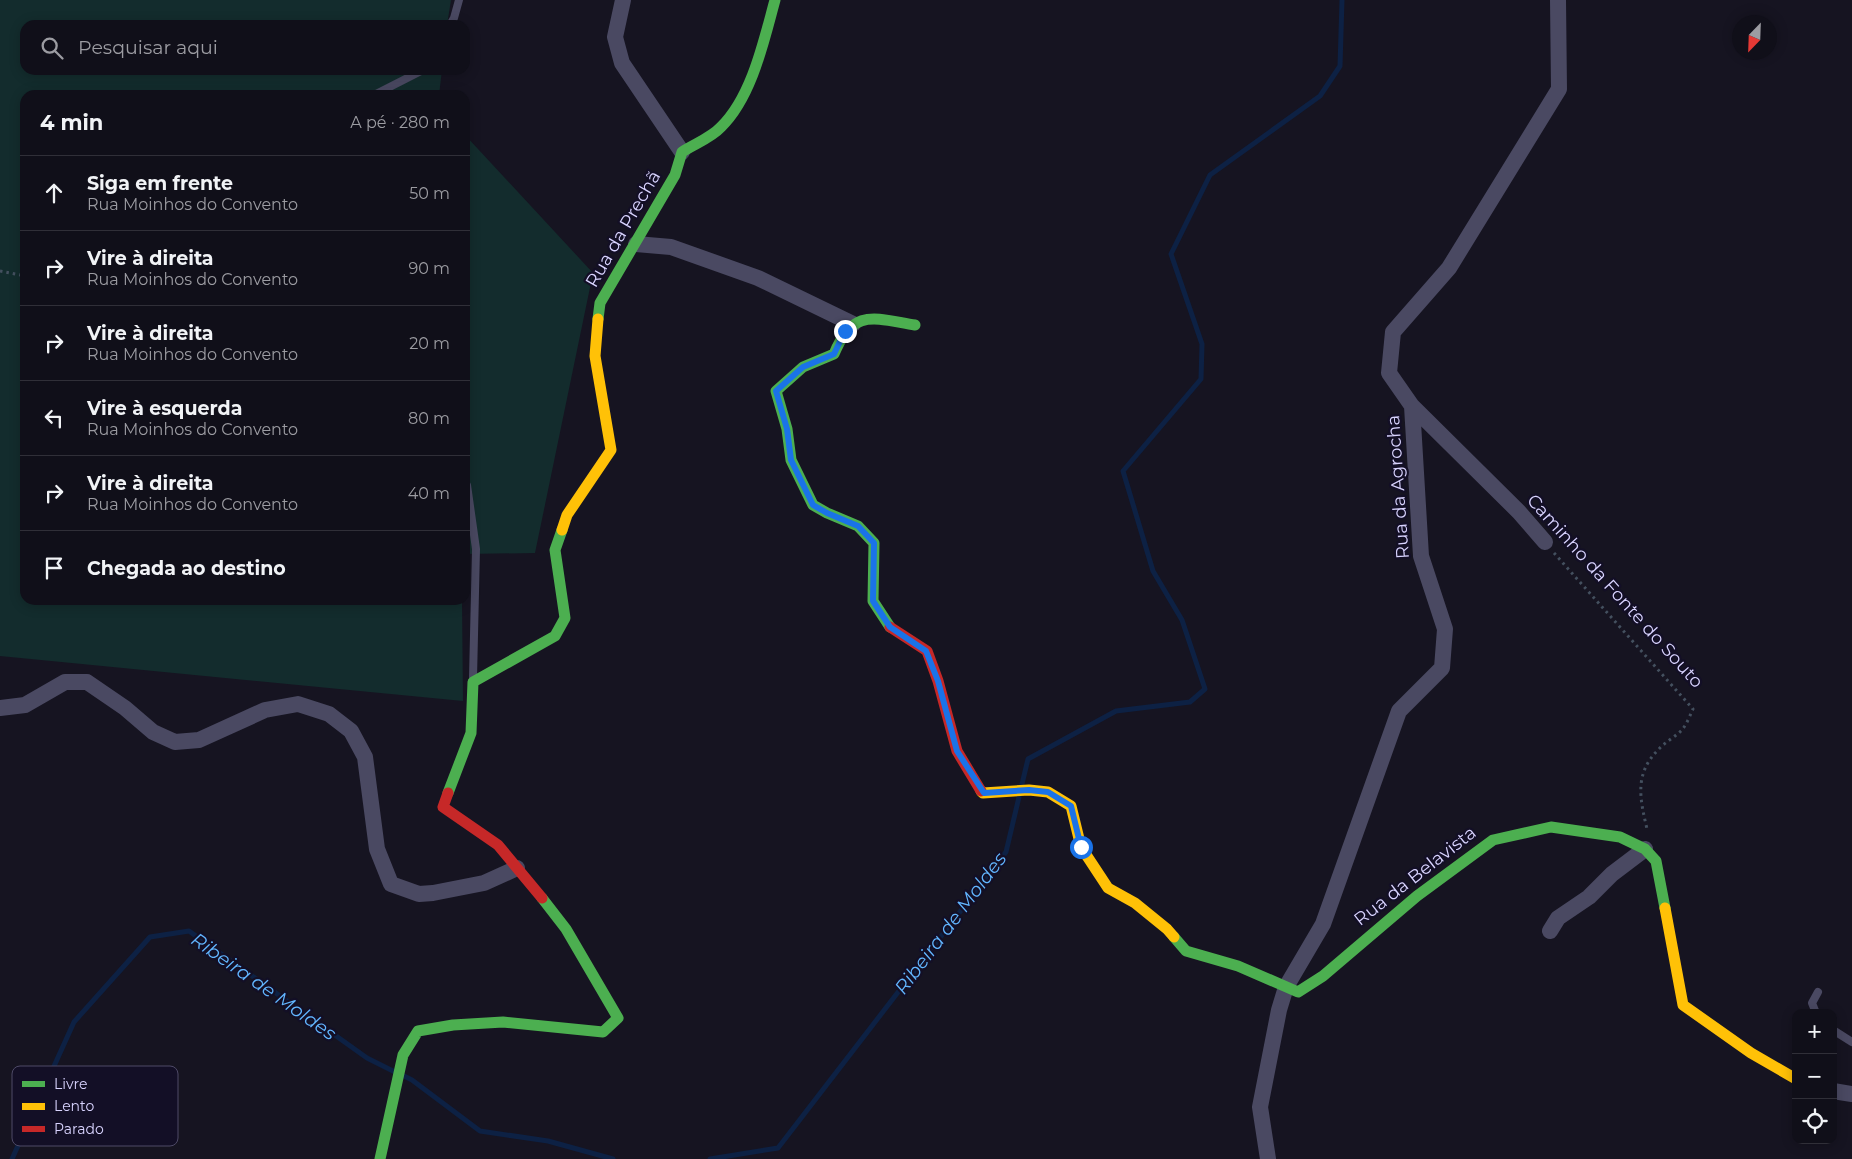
<!DOCTYPE html>
<html lang="pt">
<meta charset="utf-8">
<style>
:root{--surface:#100f19;--page:#1e1d26;--text:#f1f3f6;--muted:#9c9ca2;--line:#302f38}
body{margin:0;font-family:Montserrat,sans-serif;background:var(--page);color:var(--text)}
.controls{position:absolute;right:15px;bottom:15px;display:grid;overflow:hidden;border-radius:10px;box-shadow:0 2px 12px #0003}
.controls button{width:45px;height:45px;display:grid;place-items:center;padding:0;border:0;border-bottom:1px solid var(--line);background:var(--surface);color:var(--text);font:25px sans-serif}
.compass{position:absolute;left:1732px;top:15px;width:45px;height:45px;border-radius:50%;background:var(--surface);box-shadow:0 2px 12px #0003;rotate:203deg}
.stop{position:absolute;width:15px;height:15px;margin:-11px;border:4px solid #1a73e8;border-radius:50%;background:#fff}
.stop.end{background:#1a73e8;border-color:#fff;box-shadow:0 1px 5px #0008}
.list{margin:0;padding:0;list-style:none}
h2{display:flex;justify-content:space-between;align-items:center;height:65px;margin:0;padding:0 20px;font-size:21px}
h2 small{font-size:16px;font-weight:400;color:var(--muted)}
.list li{display:grid;grid-template-columns:32px 1fr auto;gap:15px;align-items:center;box-sizing:border-box;height:75px;padding:0 20px;border-top:1px solid var(--line)}
.list b{display:block;font-size:19px;white-space:nowrap}
.list p{margin:0;font-size:16px;white-space:nowrap;color:var(--muted)}
.list em{font-size:16px;font-style:normal;color:var(--muted)}
.icon{flex:none;width:28px;height:28px;fill:none;stroke:currentColor;stroke-width:2;stroke-linecap:round;stroke-linejoin:round}
.map{position:relative;flex:none;width:1852px;height:1159px;overflow:hidden}
.search{position:absolute;background:var(--surface);box-shadow:0 2px 12px #0003;left:20px;top:20px;width:450px;height:55px;display:flex;align-items:center;gap:12px;box-sizing:border-box;padding:0 18px;border-radius:15px;color:var(--muted);font-size:19px}
.panel{position:absolute;background:var(--surface);box-shadow:0 2px 12px #0003;left:20px;top:90px;width:450px;height:515px;border-radius:15px}
.map>svg:first-child{display:block}
</style>
<div class="map">
<svg width="1852" height="1159" viewBox="0 0 1852 1159">
<rect width="100%" height="100%" fill="#161421"/>
<path fill="#132c2d" d="M0 0H451L447 25H25V70H442L439 95H25V600H462L463 701 0 656Z
M465 135 593 273 535 553 465 554Z"/>
<g fill="none" stroke-linecap="round" stroke-linejoin="round">
<path stroke="#0d2144" stroke-width="5" d="M1022 784 1028 759 1116 711 1190 702 1205 689 1182 620 1153 571 1123 471 1201 379 1202 344 1171 254 1210 175 1320 96 1340 66 1342 0
M404 1076 412 1080 480 1131 548 1141 613 1159
M12 1159 74 1022 150 937 189 931 367 1058 395 1072
M710 1159 778 1148 1006 852 1019 797"/>
<path stroke="#44505f" stroke-width="3" stroke-dasharray="2.5 4" stroke-linecap="butt" d="M0 271 25 276
M1554 553 1693 709C1690 715 1687 724 1682 730 1675 737 1665 742 1658 750 1634 774 1640 799 1647 829"/>
<path stroke="#4a4962" stroke-width="8" d="M450 25 454 18 459 0
M374 95 423 70
M465 484 467 485 476 549 473 678
M1816 1013 1812 1003 1818 992
M1833 1030 1852 1042"/>
<path stroke="#4a4962" stroke-width="16" d="M623 0 615 37 622 63 682 152
M636 244 671 247 758 278 853 324
M1412 406 1519 512 1545 542
M0 708 25 705 65 682H87L125 708 153 732 175 742 199 740 265 710 298 704 329 714 351 731 365 757 377 849 391 884 419 894 433 893 484 883 517 868
M1550 931 1558 918 1589 897 1612 874 1645 849
M1833 1091 1852 1094
M1268 1159 1260 1107 1279 1010 1286 987 1323 924 1399 711 1442 668 1445 629 1421 556 1412 406 1389 373 1393 332 1449 268 1559 89 1558 0"/>
<path stroke="#4caf50" stroke-width="11" d="M598 319 600 303 675 175 682 152C694 144 711 138 721 127 752 97 764 40 775 0
M890 627 873 601 874 543 858 526 827 513 813 505 791 460 787 429 776 391 803 367 834 354C853 308 873 318 915 325
M448 793 471 733 473 682 555 636 565 618 555 550 562 530
M1174 937 1186 951 1238 966 1298 992 1323 976 1417 896 1493 840 1551 827 1620 837 1645 849 1656 861 1665 908
M380 1159 403 1055 418 1031 453 1025 503 1022 603 1032 618 1018 566 929 542 898"/>
<path stroke="#ffc107" stroke-width="11" d="M562 530 567 515 611 450 595 356 598 319
M981 791 983 793 1029 790 1048 792 1071 806 1081 847 1108 888 1135 903 1167 929 1174 937
M1665 908 1683 1005 1751 1053 1796 1079"/>
<path stroke="#c62828" stroke-width="11" d="M890 627 927 651 938 681 957 751 981 791
M448 793 443 807 498 845 542 898"/>
</g>
<g fill="none" stroke-linecap="round" stroke-linejoin="round">
<path stroke="#1a73e8" stroke-width="6" d="M845 331 834 354 803 367 776 391 787 429 791 460 813 505 827 513 858 526 874 543 873 601 890 627 926 651 938 681 957 751 984 793 1029 790 1048 792 1071 806 1081 847"/>
</g>
<g text-anchor="middle" stroke-width="4.5" stroke-linejoin="round" paint-order="stroke">
<g font-size="18" fill="#d9d4ff" stroke="#130f26">
<text transform="translate(623 229) rotate(-60)" y="6">Rua da Prechã</text>
<text transform="translate(1398 487) rotate(-94)" y="6">Rua da Agrocha</text>
<text transform="translate(1615 591) rotate(48)" y="6">Caminho da Fonte do Souto</text>
<text transform="translate(1415 876) rotate(-38)" y="6">Rua da Belavista</text>
</g>
<g font-size="19" font-style="italic" fill="#62b6ff" stroke="#130f26">
<text transform="translate(950 923) rotate(-53)" y="7">Ribeira de Moldes</text>
<text transform="translate(264 986) rotate(35)" y="7">Ribeira de Moldes</text>
</g>
</g>
<rect x="12" y="1066" width="166" height="80" rx="8" fill="#130f26" stroke="#4e4a67" stroke-width="1"/>
<rect x="22" y="1081" width="23" height="6" fill="#4caf50"/>
<rect x="22" y="1103" width="23" height="7" fill="#ffc107"/>
<rect x="22" y="1126" width="23" height="6" fill="#c62828"/>
<g font-size="14" fill="#d9d4ff">
<text x="54" y="1089">Livre</text>
<text x="54" y="1111">Lento</text>
<text x="54" y="1134">Parado</text>
</g>
</svg>
<div class="controls">
<button>+</button>
<button>−</button>
<button><svg class="icon" aria-label="locate" viewBox="0 0 24 24"><circle cx="12" cy="12" r="6"/><path d="M12 2v4M12 18v4M2 12h4M18 12h4"/></svg></button>
</div>
<svg class="compass" viewBox="-18 -18 36 36"><path d="M0-13l5 13h-10z" fill="#e53935"/><path d="M0 13l5-13h-10z" fill="#9c9ca2"/></svg>
<div class="stop" style="left:1081px;top:847px"></div>
<div class="stop end" style="left:845px;top:331px"></div>
<div class="search"><svg class="icon" aria-label="search" viewBox="0 0 24 24"><circle cx="10" cy="10" r="6"/><path d="M15 15l6 6"/></svg>Pesquisar aqui</div>
<section class="panel">
<h2>4 min<small>A pé · 280 m</small></h2>
<ul class="list">
<li><svg class="icon" aria-label="ahead" viewBox="0 0 24 24"><path d="M12 20V5M6 11l6-6 6 6"/></svg><div><b>Siga em frente</b><p>Rua Moinhos do Convento</p></div><em>50 m</em></li>
<li><svg class="icon" aria-label="right" viewBox="0 0 24 24"><path d="M7 20v-9h11M14 6l5 5-5 5"/></svg><div><b>Vire à direita</b><p>Rua Moinhos do Convento</p></div><em>90 m</em></li>
<li><svg class="icon" aria-label="right" viewBox="0 0 24 24"><path d="M7 20v-9h11M14 6l5 5-5 5"/></svg><div><b>Vire à direita</b><p>Rua Moinhos do Convento</p></div><em>20 m</em></li>
<li><svg class="icon" aria-label="left" viewBox="0 0 24 24"><path d="M17 20v-9H6M10 6l-5 5 5 5"/></svg><div><b>Vire à esquerda</b><p>Rua Moinhos do Convento</p></div><em>80 m</em></li>
<li><svg class="icon" aria-label="right" viewBox="0 0 24 24"><path d="M7 20v-9h11M14 6l5 5-5 5"/></svg><div><b>Vire à direita</b><p>Rua Moinhos do Convento</p></div><em>40 m</em></li>
<li><svg class="icon" aria-label="arrive" viewBox="0 0 24 24"><path d="M6 21V4h12l-3 4 3 4H6"/></svg><div><b>Chegada ao destino</b></div></li>
</ul>
</section>
</div>
